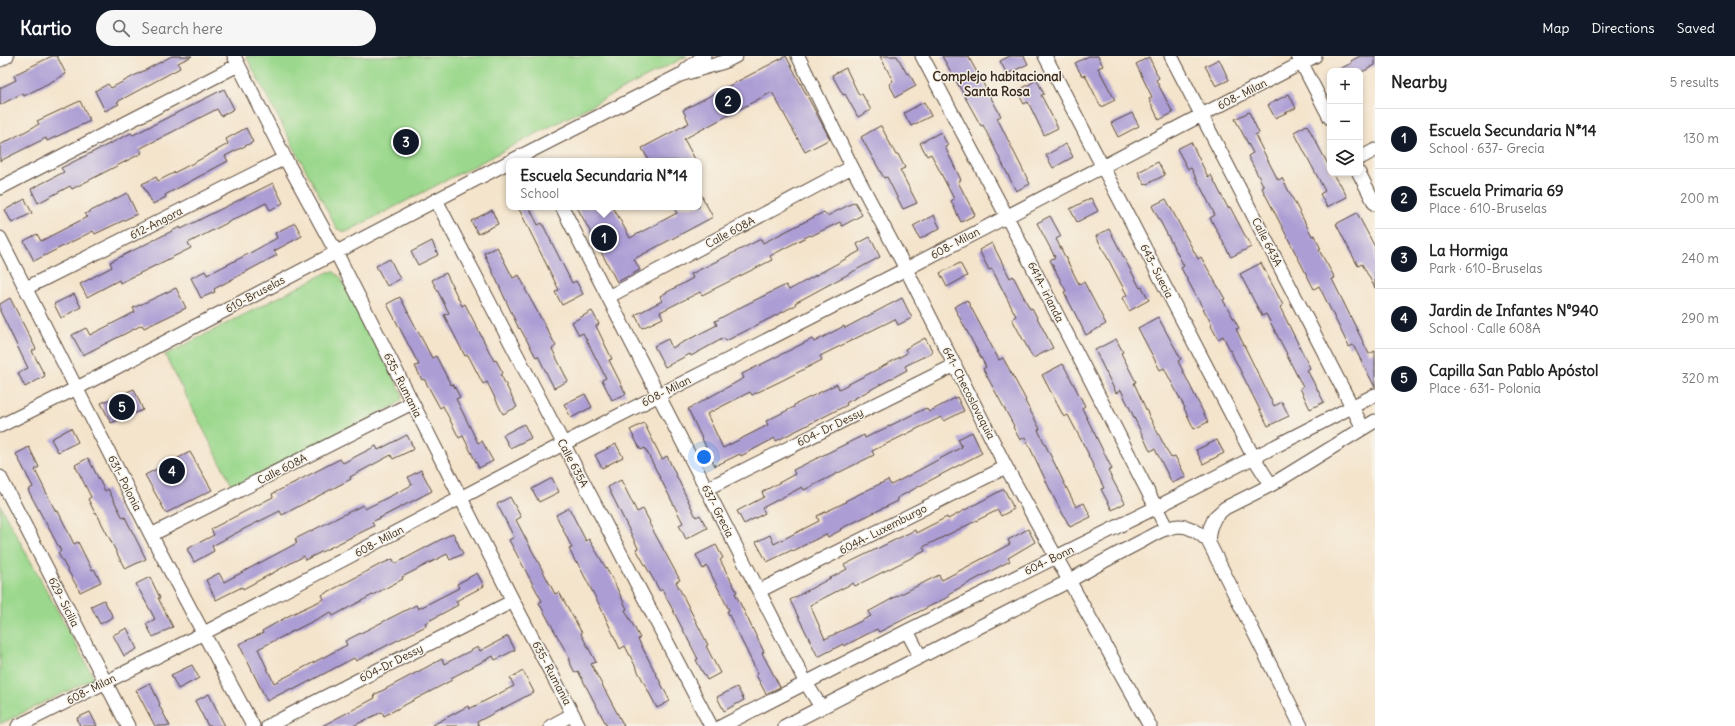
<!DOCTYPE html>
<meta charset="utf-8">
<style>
:root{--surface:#fff;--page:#f6f6f6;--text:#222;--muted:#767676;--line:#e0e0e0;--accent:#111827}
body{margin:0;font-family:Delius,sans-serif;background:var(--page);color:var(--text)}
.controls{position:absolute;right:12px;top:12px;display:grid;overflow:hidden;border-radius:8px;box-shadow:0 2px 6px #0003}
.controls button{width:36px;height:36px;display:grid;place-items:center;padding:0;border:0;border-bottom:1px solid var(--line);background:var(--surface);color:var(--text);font:20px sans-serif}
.you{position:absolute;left:704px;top:401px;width:14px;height:14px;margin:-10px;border:3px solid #fff;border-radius:50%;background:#1a73e8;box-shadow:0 0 0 6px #1a73e833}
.badge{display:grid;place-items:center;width:26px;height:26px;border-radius:50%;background:var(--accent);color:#fff;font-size:13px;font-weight:700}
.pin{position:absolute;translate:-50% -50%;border:2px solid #fff;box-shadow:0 1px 4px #0006}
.popup{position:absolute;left:506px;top:102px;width:196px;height:52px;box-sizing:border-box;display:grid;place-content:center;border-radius:8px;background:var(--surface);filter:drop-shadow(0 1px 3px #0005);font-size:13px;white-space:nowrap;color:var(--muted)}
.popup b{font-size:15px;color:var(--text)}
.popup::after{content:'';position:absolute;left:50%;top:100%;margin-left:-8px;border:8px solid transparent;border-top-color:var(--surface)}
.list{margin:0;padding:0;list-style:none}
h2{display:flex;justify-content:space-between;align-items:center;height:52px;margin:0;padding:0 16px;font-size:17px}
h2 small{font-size:13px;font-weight:400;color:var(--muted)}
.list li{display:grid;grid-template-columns:26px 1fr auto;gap:12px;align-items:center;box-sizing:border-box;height:60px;padding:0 16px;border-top:1px solid var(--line)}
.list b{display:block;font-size:15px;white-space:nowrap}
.list p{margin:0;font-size:13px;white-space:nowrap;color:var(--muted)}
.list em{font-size:13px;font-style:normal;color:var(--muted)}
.icon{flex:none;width:22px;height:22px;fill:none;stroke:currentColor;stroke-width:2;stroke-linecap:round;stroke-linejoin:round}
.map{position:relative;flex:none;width:1375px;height:670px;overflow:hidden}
header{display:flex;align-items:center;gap:24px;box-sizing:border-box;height:56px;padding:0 20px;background:var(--accent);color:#fff}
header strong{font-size:19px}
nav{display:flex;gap:22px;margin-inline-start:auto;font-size:14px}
.search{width:280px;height:36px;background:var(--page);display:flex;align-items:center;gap:10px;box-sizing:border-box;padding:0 14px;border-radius:22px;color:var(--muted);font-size:15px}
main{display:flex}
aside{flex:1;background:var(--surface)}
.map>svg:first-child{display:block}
</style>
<header>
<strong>Kartio</strong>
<div class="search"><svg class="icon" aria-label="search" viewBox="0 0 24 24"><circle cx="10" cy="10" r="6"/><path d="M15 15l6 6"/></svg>Search here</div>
<nav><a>Map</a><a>Directions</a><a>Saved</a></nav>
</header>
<main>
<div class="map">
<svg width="1375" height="670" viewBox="0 0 1375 670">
<rect width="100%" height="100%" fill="#f7f3e8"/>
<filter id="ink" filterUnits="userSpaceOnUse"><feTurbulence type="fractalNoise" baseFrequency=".025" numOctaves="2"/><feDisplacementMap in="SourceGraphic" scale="8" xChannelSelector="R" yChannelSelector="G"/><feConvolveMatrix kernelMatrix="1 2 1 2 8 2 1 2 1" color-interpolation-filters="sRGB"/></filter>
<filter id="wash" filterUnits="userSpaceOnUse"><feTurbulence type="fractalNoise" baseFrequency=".012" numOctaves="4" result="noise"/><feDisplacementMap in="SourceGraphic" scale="16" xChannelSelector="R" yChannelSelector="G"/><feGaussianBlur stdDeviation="0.9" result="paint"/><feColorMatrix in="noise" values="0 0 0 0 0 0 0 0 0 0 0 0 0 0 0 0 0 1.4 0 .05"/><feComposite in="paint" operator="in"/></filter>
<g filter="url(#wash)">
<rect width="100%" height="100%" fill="#f4e4cc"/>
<path fill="#9bd88d" stroke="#6b8156" d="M246 0H687L346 176 337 173Z
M328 216H334L340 221 402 337V343L396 349 233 431 165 299Z
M0 449 94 622 0 668Z"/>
<g id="blocks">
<path fill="#ac9dd4" d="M52 0H57L66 18 24 40 23 37 0 49V32L16 24 14 19Z
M172 0H192L178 7 180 12 117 46 119 48 105 55 95 35 108 28 111 32Z
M786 0 830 83 805 96 772 36 684 83 696 105H649L642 92 689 67 683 54Z
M880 0H897L907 18 909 17 916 30 896 41 889 28 893 25Z
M942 0H968L1001 60 997 62 1030 128 1016 135 983 69 981 70Z
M1010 0H1024L1028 8 1007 18 1000 5Z
M1089 0H1098L1103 10 1098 12 1115 44 1101 51 1085 19 1082 20 1075 7Z
M1360 0H1375V9L1364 15H1335L1352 7 1351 5Z
M1149 1 1159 22 1156 24 1173 57 1159 64 1149 43 1152 41 1136 8Z
M1219 3 1229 24 1216 30 1205 10Z
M846 12 859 39 862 38 871 54 858 61 845 38 843 39 832 19Z
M1037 24 1044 38 1041 39 1058 72 1044 79 1028 46 1024 48 1017 35Z
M224 33 234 53 221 60 217 53 139 93 142 97 72 133 70 130 38 147 31 133 64 116 61 112 131 77 133 79Z
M1289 38 1296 52 1275 62 1268 49Z
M80 45 90 65 47 85 46 82 0 105V89L39 68 37 65Z
M924 46 931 60 911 70 904 57Z
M1249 56 1259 77 1255 79 1278 124 1282 122 1312 180 1314 179 1321 193 1319 194 1335 222 1332 223 1369 298 1375 295V331L1353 289 1349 291 1319 230 1314 233 1262 132 1264 131 1248 100 1253 97 1235 63Z
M1132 57 1139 70 1118 81 1111 67Z
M1307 69 1330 112V117H1332L1339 128 1340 127 1347 141 1327 151 1320 138 1325 135 1294 76Z
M880 70H881L896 99 898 98 905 112 900 114 917 147 903 153 887 121 884 122 861 81Z
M246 72 253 86 225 100 228 105 165 139 166 141 153 148 142 128 156 121 158 125 201 103 228 88 226 83Z
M941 76 948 90 945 91 961 124 958 126 975 159 961 166 951 145 954 143 931 98 927 100 920 87Z
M1191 86 1208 121 1211 119 1228 152 1230 151 1251 191 1231 201 1210 162 1215 159 1191 112 1188 113 1177 93Z
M1066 88 1073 101 1053 112 1046 99Z
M1158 106 1165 119 1145 129 1138 116Z
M273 127 283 147 270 154 266 147 188 187 191 192 120 227 119 224 87 241 80 228 112 211 110 206 180 171 181 173Z
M699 135 713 161 634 203 640 214 617 226 577 151H613L630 182 677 157 673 151H699Z
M127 137 137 158 95 178 93 175 34 205 24 185 37 178 41 185 87 161 85 158Z
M1091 142 1098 155 1077 166 1070 153Z
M25 143 32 157 12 167 5 154Z
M1166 143 1198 203 1201 201 1225 243 1223 244 1239 272 1236 273 1274 350 1282 346 1289 360 1268 370 1223 280 1218 283 1211 270 1212 269 1181 212 1184 210 1152 150Z
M855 146 862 159 842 170 840 166 811 180 810 179 770 200 772 204 702 239 700 236 660 256 663 262 642 272 635 259 662 245 660 240 693 222 691 218 761 183 763 187 824 156 827 160Z
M518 151H529L538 169 542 167 572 227 576 225 583 238 562 249 555 236 559 234Z
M492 154 498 168 478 178 471 165Z
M1357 157 1375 191V232L1362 208 1358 210 1336 168Z
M934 159 940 172 920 183 913 170Z
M1050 160 1061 180 1056 183 1079 228 1084 226 1106 268 1086 279 1064 236 1066 235 1050 204 1055 201 1037 167Z
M295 167 302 180 274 195 277 199 214 233 215 236 201 242 191 222 205 215 207 219 250 197 277 182 275 177Z
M1109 173 1140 232 1142 231 1149 244 1129 255 1122 242 1127 239 1096 180Z
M870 181 880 201 795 247 796 249 726 285 724 282 691 300 690 298 665 311 654 290 668 283 672 292 717 269 715 265 743 250 786 229 789 234 860 195 857 188Z
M432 185 438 199 418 209 411 196Z
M992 187 1010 222 1013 220 1030 253 1032 252 1053 292 1033 302 1012 263 1016 260 992 213 989 214 979 194Z
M497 191 513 222 519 219 526 233H525L556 290 552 293 568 325 554 332 538 300 536 301 520 272 519 273 484 197Z
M390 203 400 223 387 230 376 210Z
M960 207 967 220 947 231 940 217Z
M1261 207 1283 249 1280 251 1310 312 1307 314 1324 346 1310 353 1300 332 1303 331 1286 298H1287L1266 258 1262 260 1240 218Z
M446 217 462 250 465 248 494 305 496 304 503 317 501 319 517 351 503 358 487 326 483 328 468 299 465 300 444 259 449 257 432 224Z
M176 232 186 252 144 272 142 269 83 299 72 279 86 272 90 279 135 256 133 252Z
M74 238 81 251 61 262 54 248Z
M400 241 432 302 436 300 451 329 453 328 460 341 456 343 478 387 482 385 493 405 479 412 463 380 459 382 443 350 440 352 424 323 422 324 415 310 419 309 387 248Z
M10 242 36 293 32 295 45 320 25 331 18 317 28 312 0 255V248Z
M902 242 912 262 898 269 895 263 820 300 822 304 781 325 752 339 750 336 707 358 723 392 768 369 766 365 794 351V349L837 328 839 333 880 312 907 297 905 293 925 282 933 296 905 310 907 314 846 347 847 349 776 385 775 382 741 400 740 398 715 410 688 353 744 322 742 318 812 283 814 286 844 270 845 272Z
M967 244 999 304 1003 302 1026 344 1025 345 1040 373 1038 374 1076 451 1084 447 1091 461 1070 471 1054 442 1025 381 1020 384 1013 371 1014 370 983 313 986 311 954 251Z
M592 255 599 268 596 270 612 303 609 304 626 338 612 344 602 324 606 322 583 277 579 279 572 266Z
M1158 261 1181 303 1178 305 1208 366 1194 373 1184 352H1185L1164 312 1160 314 1138 272Z
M1116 283 1123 296 1121 297 1136 326 1134 327 1149 360 1171 402 1175 400 1186 421 1172 427 1155 393 1150 395 1121 334 1116 337 1095 294Z
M1063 308 1085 350 1082 352 1112 413 1108 415 1125 447 1112 454 1101 433 1104 432 1088 399H1089L1068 359 1064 361 1042 319Z
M134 333 143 354 111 367 101 347Z
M585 338 592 351 571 362 564 348Z
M957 341 964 355 944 365 941 361 872 395 874 399 804 434 802 431 762 452 765 457 744 468 737 455 764 441 762 436 795 418 793 414 864 379 865 382 926 352 929 356Z
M644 367 662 403 667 400 696 461 700 459 707 472 686 483 679 469 683 467 645 392 641 394 630 374Z
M524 368 531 382 510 392 503 379Z
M71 372 78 386 58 396 51 383Z
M972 376 982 397 897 442 898 445 840 473 841 474 828 481 826 478 793 495 792 494 767 506 756 486 770 479 774 488 819 465 817 460 846 446 845 445 888 424 891 429 962 391 958 383Z
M407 379 414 393 393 403 391 399 350 421 351 423 282 459 280 455 238 476 212 490 214 495 194 506 187 493 214 479 211 473 273 441 272 438 340 403 343 407 376 390 378 394Z
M1217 384 1224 397 1203 408 1196 394Z
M616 388 623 401 602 412 595 399Z
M29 391 39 411 35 414 56 456 58 455 74 488 78 486 92 514 94 513 101 526 80 536 58 497 61 495 28 434 33 431 16 398Z
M190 396 212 434 166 457 145 419Z
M88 402 105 435 108 433 123 462 125 461 146 503 125 513 96 456 95 457 88 443 91 441 75 409Z
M421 414 432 435 372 466 374 470 305 504 304 500 243 533 242 531 216 544 206 524 219 517 224 526 297 487 295 483 363 449 365 453 412 429 408 421Z
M552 422 559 436 539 446 532 433Z
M621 424 637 456 643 453 650 466 649 467 680 524 676 526 708 589 706 590 720 617 707 624 696 604 698 603 662 533 660 535 636 493 638 492 608 431Z
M1004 433 1014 453 1001 460 998 454 923 491 925 495 855 530 853 527 810 549 825 583 871 560 868 556 897 540 939 519 942 524 1010 488 1008 484 1028 473 1035 486 1008 502 1010 505 948 538 950 540 879 576 877 573 844 590 843 588 818 601 790 544 847 513 844 509 915 474 916 477 947 461 948 463Z
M510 441 521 461 516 464 555 538 559 536 582 577 581 578 596 606 591 608 624 670H607L578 615 575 617 568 603H570L539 547 542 545 509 484 514 481 497 448Z
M569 452 586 485 589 483 613 524 627 553 625 554 640 582 638 583 670 645 657 652 625 590 620 593 600 550 577 506 576 507 569 493 572 492 556 459Z
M453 477 463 498 450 504 447 498 402 521 403 523 346 553 333 560 331 556 258 593 274 627 347 589 345 585 416 549 418 553 459 532 457 528 477 517 484 530 456 545 458 549 425 567 426 570 356 605 354 602 293 634 292 632 267 645 239 588 263 577 262 575 292 558 324 543 322 539 379 509 393 503 395 508Z
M716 489 723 502 720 504 737 536 735 537 764 596 762 597 780 631 766 638 756 619 758 618 727 555 729 554 707 510 703 513 696 499Z
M150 521 160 542H158L173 571 153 581 146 568 155 563 136 528Z
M104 544 113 561 100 568 91 550Z
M127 572 137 593 124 600 113 579Z
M508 580 515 594 495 604 493 600 451 622 452 624 384 660 382 656 353 670H322L375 642 374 639 442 603 444 608 478 591 480 595Z
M192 609 199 622 178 633 171 619Z
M523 615 534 636 477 666 479 670H431L468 650 469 653 514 630 510 622Z
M150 627 160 648 159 649 170 670H155L136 634Z
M737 631 744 644 724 655 717 641Z
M209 638 225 670H208L195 645Z
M90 656 97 670H80L77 662Z"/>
</g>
</g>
<g filter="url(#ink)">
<use href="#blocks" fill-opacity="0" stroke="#574638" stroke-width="1"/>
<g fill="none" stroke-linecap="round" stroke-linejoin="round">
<defs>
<path id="street" d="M234 0 285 102 336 196 513 545 579 670
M798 0 852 111 906 213 1006 411 1150 670
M922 0 1006 159 1167 473
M1045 0 1254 402 1271 429
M1171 0 1363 372
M1298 0 1330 62
M0 4 7 0
M686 14 704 0
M1360 102 1375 94
M511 105 680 19 724 6 736 0
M1359 117 1375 148
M0 132 238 9
M436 144 711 670
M562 151 806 627 821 651
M0 182 151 479 253 670
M26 232 285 102
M608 241 852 111
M0 370 77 332 509 106
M0 421 128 670
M706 433 955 309
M151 479 412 347
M1208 485 1210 472 1215 461 1225 452 1271 429 1375 365
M759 535 1006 411
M907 575 920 600
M18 670 204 577 563 388 906 213 1315 0
M268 670 513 545
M551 670 573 658
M722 670 907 575 1157 451 1375 339
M785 670 1069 525C1093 511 1117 498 1142 485 1153 479 1165 471 1179 470 1191 470 1200 477 1208 485L1301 670"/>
</defs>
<use href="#street" stroke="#574638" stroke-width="15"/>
<use href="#street" stroke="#fff" stroke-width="13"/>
</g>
</g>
<g text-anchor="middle" stroke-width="3" stroke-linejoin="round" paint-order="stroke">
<g font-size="11" fill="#3b2a1e" stroke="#f7f3e8">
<text transform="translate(1242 38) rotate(-27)" y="4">608- Milan</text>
<text transform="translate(156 167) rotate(-27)" y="4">612-Angora</text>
<text transform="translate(730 176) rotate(-28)" y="4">Calle 608A</text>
<text transform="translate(1267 186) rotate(63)" y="4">Calle 643A</text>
<text transform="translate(955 187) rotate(-28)" y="4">608- Milan</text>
<text transform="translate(1157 215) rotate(63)" y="4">643- Suecia</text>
<text transform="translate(1046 236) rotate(63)" y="4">641A- irlanda</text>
<text transform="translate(255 238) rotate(-28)" y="4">610-Bruselas</text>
<text transform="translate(403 329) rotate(63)" y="4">635- Rumania</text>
<text transform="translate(666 335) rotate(-27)" y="4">608- Milan</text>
<text transform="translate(969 337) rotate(63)" y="4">641- Checoslovaquia</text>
<text transform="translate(830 371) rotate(-26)" y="4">604- Dr Dessy</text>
<text transform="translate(573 407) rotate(62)" y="4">Calle 635A</text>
<text transform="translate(282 413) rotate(-27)" y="4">Calle 608A</text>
<text transform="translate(125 427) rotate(63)" y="4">631- Polonia</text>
<text transform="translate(718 455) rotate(63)" y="4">637- Grecia</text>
<text transform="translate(883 473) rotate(-27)" y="4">604A- Luxemburgo</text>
<text transform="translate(379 485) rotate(-28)" y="4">608- Milan</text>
<text transform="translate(1049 504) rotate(-26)" y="4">604- Bonn</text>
<text transform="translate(64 546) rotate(63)" y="4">629- Sicilia</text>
<text transform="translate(391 607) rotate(-27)" y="4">604-Dr Dessy</text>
<text transform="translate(552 617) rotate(62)" y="4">635- Rumania</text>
<text transform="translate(91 633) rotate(-27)" y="4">608- Milan</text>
</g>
<g font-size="13" font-weight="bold" fill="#3b2a1e" stroke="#f7f3e8">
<text x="997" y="25">Complejo habitacional<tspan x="997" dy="15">Santa Rosa</tspan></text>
</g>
</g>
</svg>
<div class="controls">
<button>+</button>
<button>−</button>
<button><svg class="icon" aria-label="layers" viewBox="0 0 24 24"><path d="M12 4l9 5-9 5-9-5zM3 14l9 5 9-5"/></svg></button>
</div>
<div class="you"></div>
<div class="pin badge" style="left:604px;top:182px">1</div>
<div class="popup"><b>Escuela Secundaria N*14</b>School</div>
<div class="pin badge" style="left:728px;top:45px">2</div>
<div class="pin badge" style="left:406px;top:86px">3</div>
<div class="pin badge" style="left:172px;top:415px">4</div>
<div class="pin badge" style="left:122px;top:351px">5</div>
</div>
<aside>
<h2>Nearby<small>5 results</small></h2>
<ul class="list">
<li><span class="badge">1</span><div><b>Escuela Secundaria N*14</b><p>School · 637- Grecia</p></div><em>130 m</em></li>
<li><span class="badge">2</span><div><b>Escuela Primaria 69</b><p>Place · 610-Bruselas</p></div><em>200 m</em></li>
<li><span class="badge">3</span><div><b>La Hormiga</b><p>Park · 610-Bruselas</p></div><em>240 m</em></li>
<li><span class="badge">4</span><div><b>Jardin de Infantes N°940</b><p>School · Calle 608A</p></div><em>290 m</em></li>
<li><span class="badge">5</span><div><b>Capilla San Pablo Apóstol</b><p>Place · 631- Polonia</p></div><em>320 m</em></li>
</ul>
</aside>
</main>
